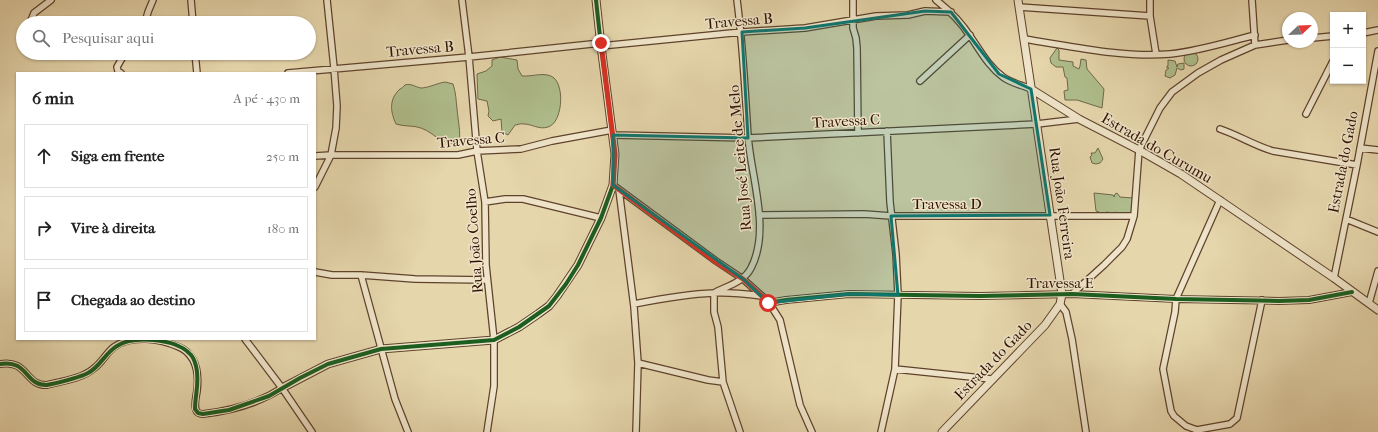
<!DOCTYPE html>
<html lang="pt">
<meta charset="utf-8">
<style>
:root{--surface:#fff;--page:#f2f2f2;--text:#222;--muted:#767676;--line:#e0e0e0}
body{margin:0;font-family:"IM FELL French Canon",serif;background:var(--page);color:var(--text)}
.controls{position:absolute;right:12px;top:12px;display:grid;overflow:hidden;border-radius:0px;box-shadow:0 1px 3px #0004}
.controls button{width:36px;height:36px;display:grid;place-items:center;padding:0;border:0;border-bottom:1px solid var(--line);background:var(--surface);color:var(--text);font:20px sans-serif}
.compass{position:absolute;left:1282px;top:12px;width:36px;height:36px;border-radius:50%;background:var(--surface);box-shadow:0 1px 3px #0004;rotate:67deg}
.stop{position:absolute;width:12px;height:12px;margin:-9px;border:3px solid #d93025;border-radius:50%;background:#fff}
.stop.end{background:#d93025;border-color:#fff;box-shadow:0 1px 4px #0008}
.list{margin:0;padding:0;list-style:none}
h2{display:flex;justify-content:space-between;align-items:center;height:52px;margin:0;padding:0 16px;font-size:17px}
h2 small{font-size:13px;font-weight:400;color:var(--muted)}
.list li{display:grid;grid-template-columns:26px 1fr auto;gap:12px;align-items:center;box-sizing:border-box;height:64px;margin:0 8px 8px;padding:0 8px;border:1px solid var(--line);border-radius:0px}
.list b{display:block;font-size:15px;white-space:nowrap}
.list em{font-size:13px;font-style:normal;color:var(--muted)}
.icon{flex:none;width:22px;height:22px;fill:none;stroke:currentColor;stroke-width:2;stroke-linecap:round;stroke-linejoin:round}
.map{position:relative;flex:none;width:1378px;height:432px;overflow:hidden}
.search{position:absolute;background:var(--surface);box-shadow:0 1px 3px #0004;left:16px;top:16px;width:300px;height:44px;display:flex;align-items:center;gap:10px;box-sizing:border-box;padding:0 14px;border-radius:22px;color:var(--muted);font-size:15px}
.panel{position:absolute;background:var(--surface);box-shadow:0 1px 3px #0004;left:16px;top:72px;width:300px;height:268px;border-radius:0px}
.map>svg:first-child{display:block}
</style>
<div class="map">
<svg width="1378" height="432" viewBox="0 0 1378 432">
<rect width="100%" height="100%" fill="#e6d6ac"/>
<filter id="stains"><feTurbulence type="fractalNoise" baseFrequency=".005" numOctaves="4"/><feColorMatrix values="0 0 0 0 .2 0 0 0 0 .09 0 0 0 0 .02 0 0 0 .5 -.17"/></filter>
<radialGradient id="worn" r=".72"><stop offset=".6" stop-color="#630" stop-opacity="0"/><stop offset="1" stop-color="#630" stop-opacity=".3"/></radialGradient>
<path fill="#b0bf8e" stroke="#706848" d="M1057 48 1059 50V60L1073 62V66L1079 69 1080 66 1081 59 1086 60 1087 69 1104 89 1102 108 1077 100H1065L1064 91 1068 90 1067 78 1065 77 1063 67H1056L1051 63 1050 58Z
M1184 59a7 7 0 1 1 14 0a7 7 0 1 1-14 0Z
M500 57 517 60 518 69 522 76C532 77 546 71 554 78 565 88 562 123 548 127 539 130 532 124 524 124 521 123 517 125 515 125L508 135 502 132 501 119 493 121 488 116 489 111 487 101 478 99 477 74 486 71 492 66V60Z
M1168 60 1175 61 1177 67 1178 64 1184 63V69L1181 70 1177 68 1175 75 1170 78 1165 76 1166 70 1169 68H1167V66H1168Z
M445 82 453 84C456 93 456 100 457 109 458 121 461 132 459 143 439 145 437 134 421 128 413 125 405 127 396 124 390 111 389 99 400 89 401 89 404 86 405 85 411 83 415 87 421 88 428 88 438 83 445 82Z
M1098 148 1103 159 1100 163 1096 164 1092 163 1090 157 1092 155 1091 153H1095Z
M1094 193 1113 195 1114 197 1115 194 1117 193 1120 197 1133 198 1132 214H1119L1116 212 1114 213 1106 212 1105 215H1099V212L1096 211Z"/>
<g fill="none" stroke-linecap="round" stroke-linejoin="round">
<defs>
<path id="minor" d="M191 0 193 23
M462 0 469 57 477 151 485 202 486 265 494 340V386L487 432
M853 0V28L856 38 857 48 858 133
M936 0C949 10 961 22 970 36 980 50 988 66 1003 77 1011 83 1022 85 1031 89
M1150 0V16
M1252 0 1255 45
M1019 7 1150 16 1156 54
M30 23 34 13 51 0
M145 23 148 12 153 0
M1363 33 1378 30
M1312 38 1333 36
M1024 39C1070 46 1123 58 1170 54 1199 51 1227 42 1255 35
M601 46 742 32 805 28 876 16 908 15 925 11 951 12
M195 53 197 73
M121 73 118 71 117 67 125 53
M288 73 469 57 601 43
M920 81 970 35
M1306 114 1333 61
M1220 129C1238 135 1255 146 1273 151L1357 165
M613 135 748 138 1037 124 1079 119
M1360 148 1378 150
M315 156 331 155H458L477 151 521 149 552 141 612 130
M613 185 716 261 743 279 762 296 773 309 780 320 800 405 812 432
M315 187 331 155 336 128 337 106 334 68 327 0
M619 190 634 307 638 363 636 432
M1220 200 1176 299 1175 312 1163 369 1171 411 1174 416 1186 426 1197 430 1230 424 1237 418 1262 300
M485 202 505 199H523L601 218
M759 215 864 214 891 216H1134
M1346 219 1378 232
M315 272 332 275H361L415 279 487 280
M361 275 395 399 408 432
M1334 278 1357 165 1378 51
M714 293C727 286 744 282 751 268 771 230 751 177 748 136 745 91 743 45 737 0
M714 293V312L718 327 723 382 740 432
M1072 294 1104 265 1122 247 1127 239 1134 216 1139 150 1160 108 1172 92 1198 73 1221 60 1255 45 1288 40
M768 303 786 300 849 294 980 296 1072 294 1176 299 1279 301 1309 300 1352 292
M1369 303 1378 271
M634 304C660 299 686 294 713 293 729 292 746 294 762 296
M1060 304 1066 312 1072 339 1086 432
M245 339 282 388 312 432
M638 363 708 380 723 382
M0 364C28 359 25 386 47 385 62 381 81 379 93 369 102 363 106 353 114 347 132 334 160 339 179 347 197 355 199 374 197 391 196 397 194 404 196 410 197 413 199 414 203 414 230 411 259 403 282 388
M895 369 991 379
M881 432 895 369 898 295 896 254 890 202 887 131"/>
<path id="tertiary" d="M1031 89 1079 119 1139 150 1181 174 1334 278 1378 310
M282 388 328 364 381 349 494 340 519 327 538 314 549 306 557 296 578 265 601 218 613 185 615 154 601 46 596 0
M942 432 1045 325 1060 304 1062 294 1018 0"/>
</defs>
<use href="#minor" stroke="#5e422c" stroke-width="8"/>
<use href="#tertiary" stroke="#5e422c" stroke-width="9"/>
<use href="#minor" stroke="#efe4c9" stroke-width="5.5"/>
<use href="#tertiary" stroke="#efe4c9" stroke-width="7"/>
<defs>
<path id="cycleway" d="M768 303 786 300 849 294 980 296 1072 294 1176 299 1279 301 1309 300 1352 292
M0 364C28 359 25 386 47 385 61 382 76 379 88 373 100 367 105 353 117 346 134 335 175 339 189 353 193 356 195 362 196 366 200 381 195 395 195 409L198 413 203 414 229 410 269 396 300 378 328 364 381 349 494 340 519 327 549 306 566 284 578 265 601 218 613 185 615 154 601 46 596 0"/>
</defs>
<use href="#cycleway" stroke="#efe4c9" stroke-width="6"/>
<use href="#cycleway" stroke="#1b5e20" stroke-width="4"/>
</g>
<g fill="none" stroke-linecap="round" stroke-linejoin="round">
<path stroke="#d93025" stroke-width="5" d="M601 43 615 154 613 185 716 262 743 279 762 296 768 303"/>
</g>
<path fill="#0f766e" fill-opacity="0.2" stroke="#0f766e" stroke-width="3" stroke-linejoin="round" d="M925 11 951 12 999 74 1031 89 1050 215 891 216 898 295 849 294 768 303 743 279 613 185V135L748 138 742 32 805 28Z"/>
<g text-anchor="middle" stroke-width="3" stroke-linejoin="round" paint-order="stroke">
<g font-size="15" fill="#301101" stroke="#efe4c9">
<text transform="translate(739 21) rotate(-5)" y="5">Travessa B</text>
<text transform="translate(420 49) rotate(-5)" y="5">Travessa B</text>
<text transform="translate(846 121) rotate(-3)" y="5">Travessa C</text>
<text transform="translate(471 140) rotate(-5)" y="5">Travessa C</text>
<text transform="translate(1157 148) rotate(30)" y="5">Estrada do Curumu</text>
<text transform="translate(740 158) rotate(-95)" y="5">Rua José Leite de Melo</text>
<text transform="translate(1343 162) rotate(-79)" y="5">Estrada do Gado</text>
<text transform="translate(1062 203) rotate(82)" y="5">Rua João Ferreira</text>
<text x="947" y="209">Travessa D</text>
<text transform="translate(474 241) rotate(-94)" y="5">Rua João Coelho</text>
<text x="1060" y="288">Travessa E</text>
<text transform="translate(993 360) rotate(-46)" y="5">Estrada do Gado</text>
</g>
</g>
<rect width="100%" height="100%" filter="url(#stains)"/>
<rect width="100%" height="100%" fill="url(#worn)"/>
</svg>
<div class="controls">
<button>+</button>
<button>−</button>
</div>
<svg class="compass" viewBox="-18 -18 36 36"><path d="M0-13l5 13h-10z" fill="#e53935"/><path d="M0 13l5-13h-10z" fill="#767676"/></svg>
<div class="stop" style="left:768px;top:303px"></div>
<div class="stop end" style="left:601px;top:43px"></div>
<div class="search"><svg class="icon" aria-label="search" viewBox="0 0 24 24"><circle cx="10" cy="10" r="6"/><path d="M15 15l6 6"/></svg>Pesquisar aqui</div>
<section class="panel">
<h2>6 min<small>A pé · 430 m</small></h2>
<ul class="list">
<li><svg class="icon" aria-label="ahead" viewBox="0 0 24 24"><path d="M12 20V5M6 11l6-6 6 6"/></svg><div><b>Siga em frente</b></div><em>250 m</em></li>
<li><svg class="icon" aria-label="right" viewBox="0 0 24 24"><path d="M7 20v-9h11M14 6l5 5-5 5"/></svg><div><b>Vire à direita</b></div><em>180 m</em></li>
<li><svg class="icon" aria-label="arrive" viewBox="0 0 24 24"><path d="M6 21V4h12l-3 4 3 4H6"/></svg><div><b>Chegada ao destino</b></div></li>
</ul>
</section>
</div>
